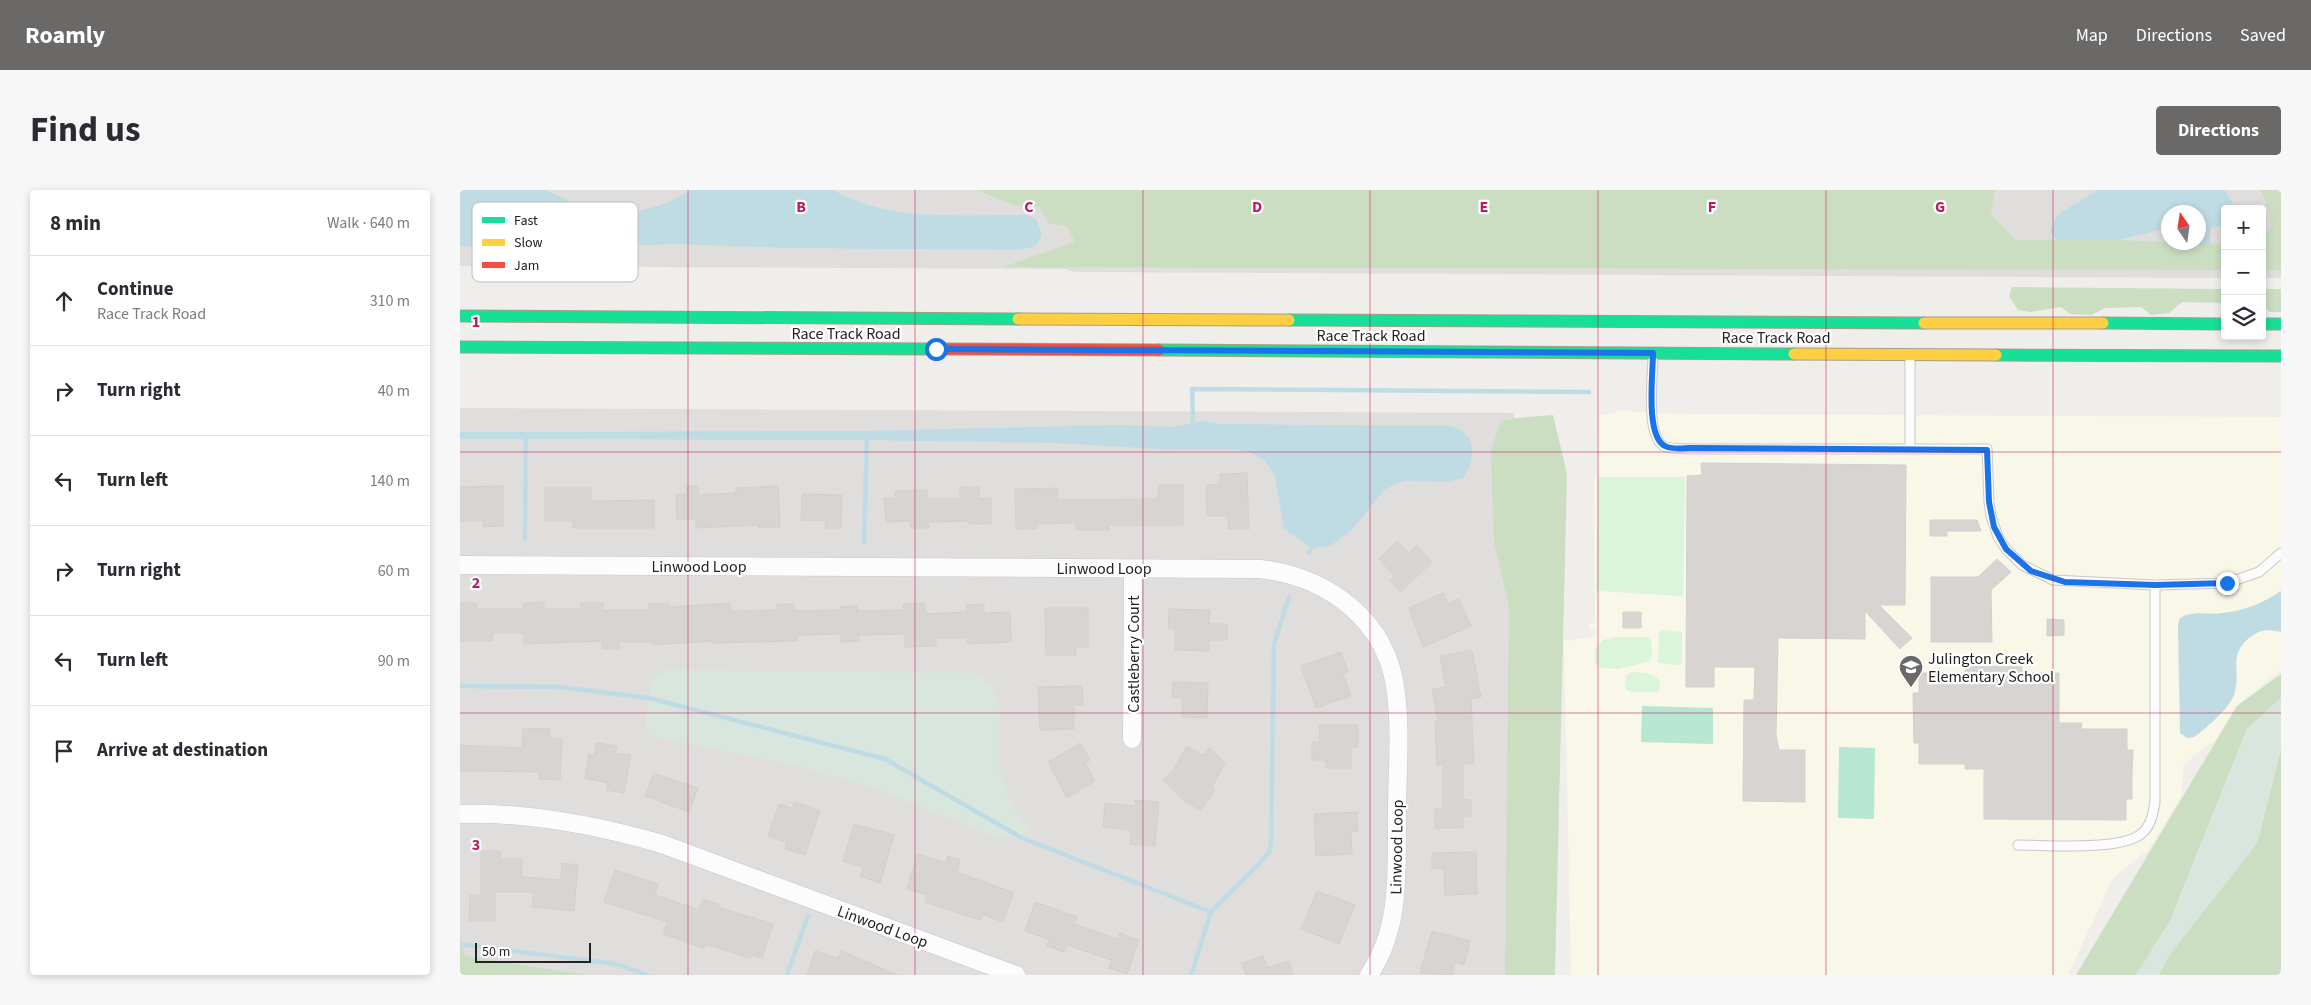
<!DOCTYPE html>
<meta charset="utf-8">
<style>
:root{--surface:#fff;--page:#f7f7f7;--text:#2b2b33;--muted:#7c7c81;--line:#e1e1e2;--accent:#6a6968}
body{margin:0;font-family:"Source Sans 3",sans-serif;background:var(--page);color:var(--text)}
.controls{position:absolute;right:15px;top:15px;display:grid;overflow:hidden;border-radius:5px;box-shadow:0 2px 8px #0003}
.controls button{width:45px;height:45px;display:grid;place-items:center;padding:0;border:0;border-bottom:1px solid var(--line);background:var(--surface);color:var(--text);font:25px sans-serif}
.compass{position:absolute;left:1701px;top:15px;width:45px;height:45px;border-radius:50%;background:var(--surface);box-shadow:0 2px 8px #0003;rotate:347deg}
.scale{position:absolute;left:15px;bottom:12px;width:116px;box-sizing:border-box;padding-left:5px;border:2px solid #222;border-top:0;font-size:14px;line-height:18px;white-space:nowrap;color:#222;-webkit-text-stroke:4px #fff;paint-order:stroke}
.stop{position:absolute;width:15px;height:15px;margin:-11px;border:4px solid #1a73e8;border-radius:50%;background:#fff}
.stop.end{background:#1a73e8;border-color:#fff;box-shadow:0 1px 5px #0008}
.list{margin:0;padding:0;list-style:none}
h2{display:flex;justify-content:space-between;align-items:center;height:65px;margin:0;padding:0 20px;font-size:21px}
h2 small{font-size:16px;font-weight:400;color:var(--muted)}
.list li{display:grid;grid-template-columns:32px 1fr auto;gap:15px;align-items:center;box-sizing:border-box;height:90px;padding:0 20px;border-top:1px solid var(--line)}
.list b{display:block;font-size:19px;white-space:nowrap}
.list p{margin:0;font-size:16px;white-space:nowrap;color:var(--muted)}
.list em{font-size:16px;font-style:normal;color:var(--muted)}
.icon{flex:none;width:28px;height:28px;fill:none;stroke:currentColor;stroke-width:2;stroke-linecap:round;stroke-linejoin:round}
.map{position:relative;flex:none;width:1821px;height:785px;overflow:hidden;border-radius:5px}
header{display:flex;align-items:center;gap:30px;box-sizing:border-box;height:70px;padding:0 25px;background:var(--accent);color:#fff}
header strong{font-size:24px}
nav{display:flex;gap:28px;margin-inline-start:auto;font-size:18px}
.intro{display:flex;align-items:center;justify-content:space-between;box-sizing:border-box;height:120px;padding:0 30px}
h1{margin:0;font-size:35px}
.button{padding:12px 22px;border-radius:5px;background:var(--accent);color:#fff;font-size:18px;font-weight:700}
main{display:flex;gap:30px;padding:0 30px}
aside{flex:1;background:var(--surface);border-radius:5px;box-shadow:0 2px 8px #0003}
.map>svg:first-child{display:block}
</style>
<header>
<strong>Roamly</strong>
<nav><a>Map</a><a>Directions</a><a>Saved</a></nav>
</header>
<div class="intro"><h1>Find us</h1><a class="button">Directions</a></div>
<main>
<aside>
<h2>8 min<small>Walk · 640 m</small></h2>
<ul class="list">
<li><svg class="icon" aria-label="ahead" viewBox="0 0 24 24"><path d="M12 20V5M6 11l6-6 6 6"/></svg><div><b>Continue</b><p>Race Track Road</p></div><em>310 m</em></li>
<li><svg class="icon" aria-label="right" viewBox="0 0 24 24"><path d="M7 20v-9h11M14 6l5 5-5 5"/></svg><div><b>Turn right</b></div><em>40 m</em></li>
<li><svg class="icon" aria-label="left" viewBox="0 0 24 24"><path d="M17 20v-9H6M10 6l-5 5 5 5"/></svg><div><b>Turn left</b></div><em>140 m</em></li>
<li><svg class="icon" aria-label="right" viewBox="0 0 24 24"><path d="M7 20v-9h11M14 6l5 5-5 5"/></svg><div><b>Turn right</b></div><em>60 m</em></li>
<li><svg class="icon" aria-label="left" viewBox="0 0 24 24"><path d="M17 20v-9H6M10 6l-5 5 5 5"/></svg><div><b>Turn left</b></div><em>90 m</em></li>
<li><svg class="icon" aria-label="arrive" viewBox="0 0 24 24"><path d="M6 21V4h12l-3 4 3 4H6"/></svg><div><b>Arrive at destination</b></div></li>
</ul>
</aside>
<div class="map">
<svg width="1821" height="785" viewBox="0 0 1821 785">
<rect width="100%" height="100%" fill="#f0eeeb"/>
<path fill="#dfdedc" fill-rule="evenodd" d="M0 0H1821V88H1802V19H1765V88L615 82 605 79 0 76ZM1708 22H1738V52H1708Z
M0 218 1054 223 1056 721 1049 785H0Z"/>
<path fill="#f8f7e8" d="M1161 221 1226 224 1821 227V480L1776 516 1756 549 1724 574 1721 607 1689 659 1653 688 1608 785H1111L1104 451 1136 447 1135 439 1129 440V434L1135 433 1134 287 1137 286 1138 226Z"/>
<path fill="#cbdec1" d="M515 0H1535L1531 24 1555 50 1628 49 1765 54V80L543 77 615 52 607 36 589 34 580 17 558 16Z
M1801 0H1821V80H1802V46L1811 39 1810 23Z
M1552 97 1765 99V113L1722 112 1709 123 1691 125 1681 117 1645 118 1631 125 1610 124 1601 117 1570 122 1558 120 1549 106Z
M1802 99H1821V122H1810L1802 116Z
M1093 225 1107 284 1095 785H1045L1049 416 1034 352 1031 260 1041 231 1055 228Z
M1821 484V508L1787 539 1710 731 1676 785H1616L1777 516Z
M1821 558V785H1699L1708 766 1797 653Z
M0 745 5 766 126 785H0Z"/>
<path fill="#d9e6de" d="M206 480 515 483 533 496 540 519 539 581 550 611 569 640 562 648H538L409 596 329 574 191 546 185 536 191 491Z
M1821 508V558L1797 653 1709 766 1699 785H1676L1710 731 1787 539Z"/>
<path fill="#daf5da" d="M1138 287H1225L1223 406 1136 401Z
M1201 440 1222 442V473L1219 475 1198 473 1199 444Z
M1155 447H1187L1191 450 1192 464 1190 471 1158 479 1140 478 1135 473V458L1143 450Z
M1172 482C1184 483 1191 482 1200 491L1199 502H1172L1166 500 1165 487Z"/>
<path fill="#b7e6d2" d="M1182 516 1253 518V554L1181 552Z
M1379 557 1415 558 1414 629 1378 628Z"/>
<path fill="#bfdbe3" d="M0 0H86L107 10 156 22H177L207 13 231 0H373C429 33 503 24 566 25L576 29 582 45 576 56 559 60 327 58 217 54 129 57 0 56Z
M1638 0H1765L1776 19H1765V35L1750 38V54L1730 53 1738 52V22H1708V41L1707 38 1658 50H1597L1590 42 1597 25Z
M743 231 762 234 992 236C1017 245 1016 267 1004 288L985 292 945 291 935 294 924 300 892 340 870 356 851 358 824 339 815 286 805 271 790 262 777 260H716L595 253 404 250 0 249V242L403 241 657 235 713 237Z
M1821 401V442C1808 439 1800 439 1789 448 1767 466 1782 483 1774 505 1770 517 1745 540 1734 547L1727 548 1720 543 1718 435 1720 428C1733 420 1748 425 1762 423 1784 421 1803 413 1821 401Z"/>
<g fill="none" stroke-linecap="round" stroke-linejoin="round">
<path stroke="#bfdbe3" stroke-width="4.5" d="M733 232 732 199 1129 202
M65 349 66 245
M404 352 407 245
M849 363 851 358
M0 496 98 497 189 508 425 569 562 648 751 722
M0 754 156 774 187 785
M327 785 348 726
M731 785 751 722 809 663 811 654 814 454 829 407"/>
</g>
<path fill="#d7d4d2" stroke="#d3d0cc" d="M1241 273 1446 275 1445 415H1419L1452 448 1440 459 1405 421V449L1318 448 1316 545 1319 560H1345V612L1283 611 1284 510H1294L1295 477H1254V497H1226L1227 286 1242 285Z
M787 283 789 339H768V326H747L746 295 760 294V284Z
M698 295H723V335H648L649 340H616V333L576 334V339H556L555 299 598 298V310L698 309Z
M43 296V336L23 337V331H1V297Z
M226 296H238L239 305 276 303V298L318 296 320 337 299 338V335L236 338V329H217L216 304H227Z
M500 297H519V308H531V334H509V331L468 332 469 338H451L450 331 426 332 424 308H435V301L467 300V309H500Z
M85 298H131V311L194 310V338H113V331H85Z
M342 304 382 305 381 338H365L366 331 341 330Z
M1470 330H1517L1521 341H1487V346H1470Z
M937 351 949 363 957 356 972 372 941 402 930 391 935 386 919 369Z
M1537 369 1551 382 1531 400 1532 452H1471V387H1518Z
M983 403 988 414 999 409 1011 436 963 457 949 418Z
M84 412V419H121V413H143V420H189V414L208 413 209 417 270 413V421L317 420V414H334V421L380 420V417L397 416V421L444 420 443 414 465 413V424L506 422V415L524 414V423L550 422 551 452 507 454V448H476V456L445 457V444L399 445V451L381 452V444L337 445V451L253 453V451L192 455V452H159V459H142V451L64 454V443H33V451H0V413H17V419H63V413Z
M585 418H628V457H615L616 465H586Z
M709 419 750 420 749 434H767V450H749V461L715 460V438H708Z
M1163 422H1181V438H1163Z
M1587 429 1604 430V445L1587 446Z
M1012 460 1021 507 1011 509 1014 573 1003 574V609L1011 610V626H1003V638H975V619H983V575H977L975 531H978L972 499 986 497 980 466Z
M881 462 888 482 883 484 891 506 856 518 841 476Z
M1528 476 1562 477V483H1599V533H1622L1621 539H1667V560H1673L1672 585V609H1666V630L1524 629V579H1505V574H1459V553H1454L1453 503H1459V483H1505V477Z
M713 492 748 493 747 528 722 527V508H712Z
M622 496 623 515H614V539L580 540 578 497Z
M859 535H898V557H891V578H866V570H852V552H860Z
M63 538 90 539 89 548 102 549 100 590 79 589 80 582 0 581V555L62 558Z
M137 553 157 556 155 563 171 565 164 603 147 600 148 593 125 588 129 564 134 566Z
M620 553 630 570 625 573 635 591 607 608 588 572Z
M727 556 742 565 750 558 765 573 752 597 755 600 741 620 724 611 703 590 714 579Z
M194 583 238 598 229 622 185 606Z
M675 610 699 612 695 656 670 654 671 640 643 637 645 613 675 616Z
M334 612 360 621 345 665 325 659 327 653 308 646 319 614 332 618Z
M897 622 898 641H891L892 664 856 666 854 624Z
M394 634 434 645 420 693 400 686 403 677 383 671Z
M21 661H41V669H62V687L101 690 102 673 118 675 114 721 72 717 74 702H35V731H9L10 705H21Z
M1016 662 1017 704 985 705 984 678 972 679V663Z
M457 664 486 673 488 666 500 670 497 682 554 703 543 732 522 724 520 730 465 712 467 705 447 699Z
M155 680 198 694 195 705 239 720 243 709 259 714 258 717 313 734 302 768 292 765 290 768 245 754 244 758 203 744 208 732 144 712Z
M857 701 895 715 879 754 841 739Z
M575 712 617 727 614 734 657 749 659 743 679 750 667 784 649 778 652 770 607 755 604 762 587 756 589 749 565 741Z
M972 741 1010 751 1004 775 995 772 992 785 960 783Z
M355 761 378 768 381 761 438 785H347Z
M803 766 808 778 829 771 833 785H786L782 773Z"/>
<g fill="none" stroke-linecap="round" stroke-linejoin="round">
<defs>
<path id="lane" d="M1193 166C1193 185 1185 246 1204 256 1212 260 1223 258 1231 259H1527L1529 312 1531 326 1538 347 1546 359 1562 375 1593 390 1695 395 1767 393 1799 382 1821 363
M1450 167V259
M1558 655C1587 655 1660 661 1681 644 1691 636 1693 624 1695 612V395"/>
<path id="street" d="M0 375 800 379C868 387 928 430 936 503 941 543 937 584 937 624 936 680 942 736 909 785
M672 549 673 379
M0 624C69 622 136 635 202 654L556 785"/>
<path id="fast" d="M0 126 558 129
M829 130 1464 133
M1643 133 1765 134
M1802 134H1821
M0 157 474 159
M699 160 1334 164
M1536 165 1821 166"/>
<path id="slow" d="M558 129 829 130
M1464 133H1643
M1334 164 1536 165"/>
<path id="jam" d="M474 159 699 160"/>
</defs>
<use href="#lane" stroke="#c9c8c7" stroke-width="11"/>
<use href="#street" stroke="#c9c8c7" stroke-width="19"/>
<use href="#fast" stroke="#a79c86" stroke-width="13"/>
<use href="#slow" stroke="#a79c86" stroke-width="13"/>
<use href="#jam" stroke="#a79c86" stroke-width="13"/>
<use href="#lane" stroke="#fdfcfc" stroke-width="9"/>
<use href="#street" stroke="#fdfcfc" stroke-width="18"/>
<use href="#fast" stroke="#16e098" stroke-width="11"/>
<use href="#slow" stroke="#ffcf43" stroke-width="11"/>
<use href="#jam" stroke="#f24e42" stroke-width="11"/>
</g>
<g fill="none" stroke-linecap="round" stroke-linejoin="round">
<path stroke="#1a73e8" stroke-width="6" d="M476 159 1193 163C1193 183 1185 246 1205 256 1212 260 1223 258 1231 258L1527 260 1529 312 1534 337 1546 359 1571 381 1605 392 1695 395 1767 393"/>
</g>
<path fill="none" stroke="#c2185b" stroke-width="1" stroke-opacity="0.55" d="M228 0V785M455 0V785M683 0V785M910 0V785M1138 0V785M1366 0V785M1593 0V785M0 262H1821M0 523H1821"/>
<defs>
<symbol id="school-pin" viewBox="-11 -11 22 30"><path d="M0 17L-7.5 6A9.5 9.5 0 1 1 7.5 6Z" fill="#6a6968" stroke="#fff"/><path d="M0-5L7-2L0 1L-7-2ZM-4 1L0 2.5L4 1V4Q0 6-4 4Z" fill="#fff"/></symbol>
</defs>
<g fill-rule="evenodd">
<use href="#school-pin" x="1437" y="463" width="28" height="38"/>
</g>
<g text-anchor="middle" stroke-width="4.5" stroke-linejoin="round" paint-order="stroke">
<g font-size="16" fill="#222" stroke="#fff">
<text x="386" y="149">Race Track Road</text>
<text x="911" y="151">Race Track Road</text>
<text x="1316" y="153">Race Track Road</text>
<text x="239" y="382">Linwood Loop</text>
<text x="644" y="384">Linwood Loop</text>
<text transform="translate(673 464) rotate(-90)" y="6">Castleberry Court</text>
<text transform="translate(936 657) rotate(-89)" y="6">Linwood Loop</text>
<text transform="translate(423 736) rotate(20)" y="6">Linwood Loop</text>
</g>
<g font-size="16" fill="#222" stroke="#fff" text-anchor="start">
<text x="1468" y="474">Julington Creek<tspan x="1468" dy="18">Elementary School</tspan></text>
</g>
</g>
<rect x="12" y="12" width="166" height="80" rx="8" fill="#fff" stroke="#bdbdbd" stroke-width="1"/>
<rect x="22" y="27" width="23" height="6" fill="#16e098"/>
<rect x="22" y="49" width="23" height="7" fill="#ffcf43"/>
<rect x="22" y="72" width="23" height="6" fill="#f24e42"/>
<g font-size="14" fill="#222">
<text x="54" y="35">Fast</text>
<text x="54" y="57">Slow</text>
<text x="54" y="80">Jam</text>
</g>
<g font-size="16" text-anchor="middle" font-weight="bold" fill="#c2185b" stroke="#fff" stroke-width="4.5" stroke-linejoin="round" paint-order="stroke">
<text x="341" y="22">B</text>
<text x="569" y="22">C</text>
<text x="797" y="22">D</text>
<text x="1024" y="22">E</text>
<text x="1252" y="22">F</text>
<text x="1480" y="22">G</text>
<text x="16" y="137">1</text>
<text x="16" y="398">2</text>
<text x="16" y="660">3</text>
</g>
</svg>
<div class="controls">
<button>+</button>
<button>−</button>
<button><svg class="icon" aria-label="layers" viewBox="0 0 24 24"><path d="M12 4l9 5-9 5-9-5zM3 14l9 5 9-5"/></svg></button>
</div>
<svg class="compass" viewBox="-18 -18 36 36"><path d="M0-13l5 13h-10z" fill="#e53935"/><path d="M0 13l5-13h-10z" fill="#7c7c81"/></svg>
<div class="scale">50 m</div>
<div class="stop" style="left:476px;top:159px"></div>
<div class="stop end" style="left:1767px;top:393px"></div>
</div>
</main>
